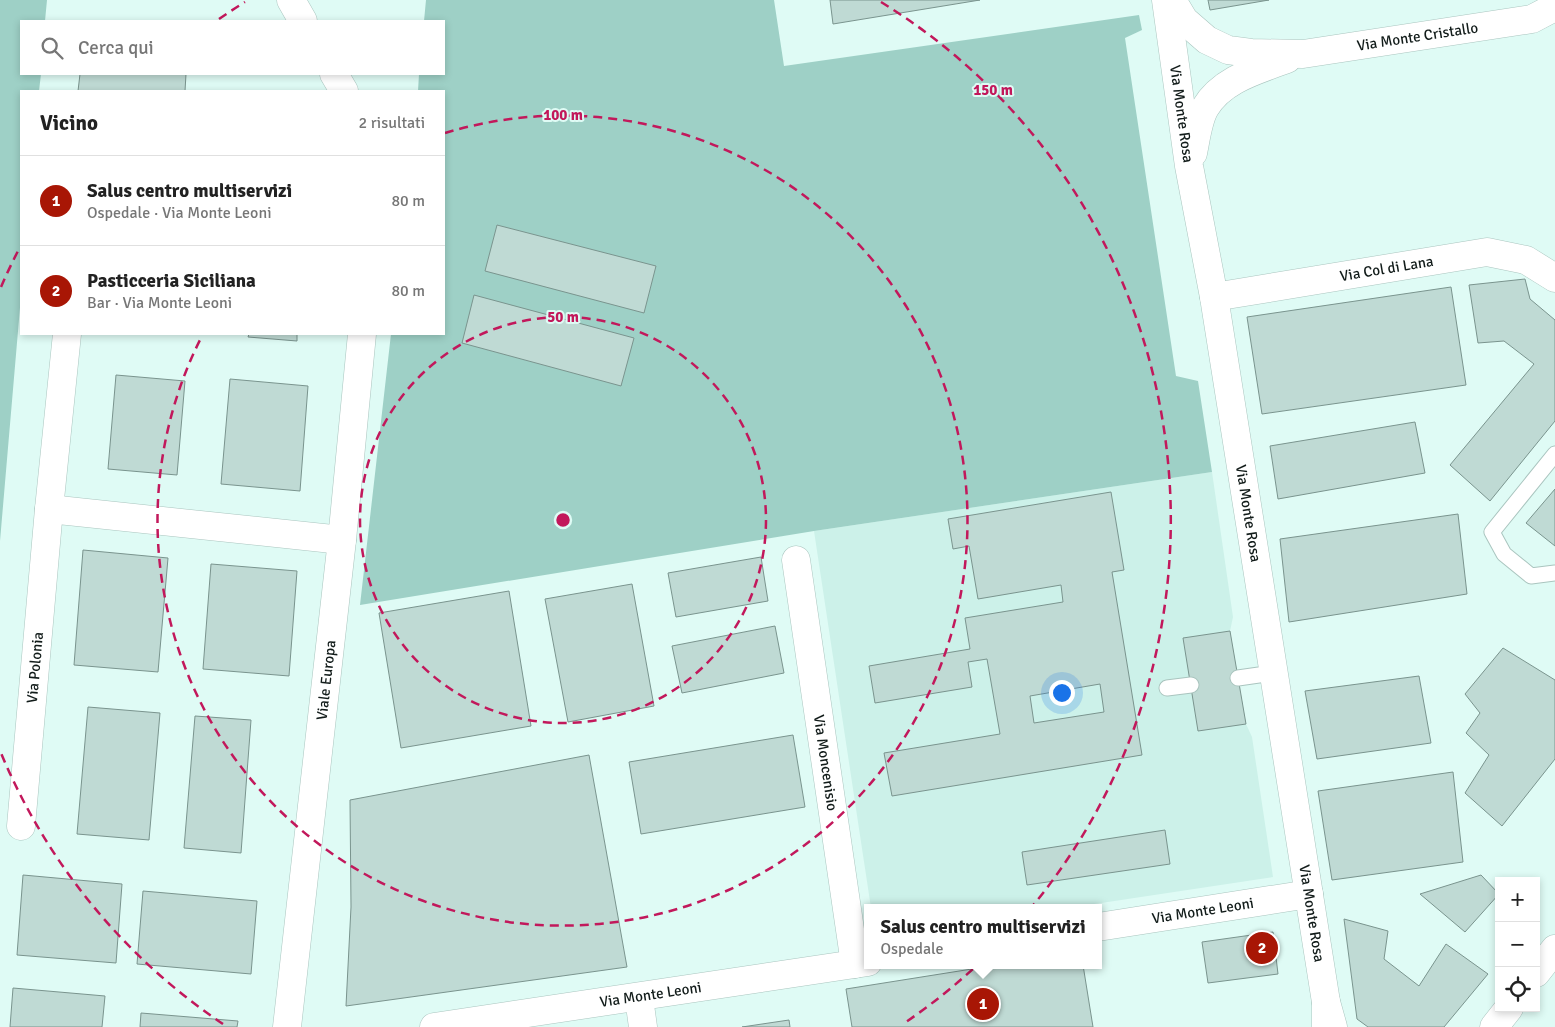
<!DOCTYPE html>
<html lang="it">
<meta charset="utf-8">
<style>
:root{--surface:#fff;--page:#f6f6f6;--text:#222;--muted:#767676;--line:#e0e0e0;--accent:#a81605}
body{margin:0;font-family:Signika,sans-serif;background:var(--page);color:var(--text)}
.controls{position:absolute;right:15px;bottom:15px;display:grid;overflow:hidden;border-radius:0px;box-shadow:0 2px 8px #0003}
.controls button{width:45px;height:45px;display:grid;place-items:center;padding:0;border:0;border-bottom:1px solid var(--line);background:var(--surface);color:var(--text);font:25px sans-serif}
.you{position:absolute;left:1061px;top:692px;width:18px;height:18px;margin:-12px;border:4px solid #fff;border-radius:50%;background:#1a73e8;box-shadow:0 0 0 8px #1a73e833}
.badge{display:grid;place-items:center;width:32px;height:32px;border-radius:50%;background:var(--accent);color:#fff;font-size:16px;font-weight:700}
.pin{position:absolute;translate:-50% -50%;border:2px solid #fff;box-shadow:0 1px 5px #0006}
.popup{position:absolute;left:864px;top:904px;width:238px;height:65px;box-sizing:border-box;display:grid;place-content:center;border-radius:0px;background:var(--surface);filter:drop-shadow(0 1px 4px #0005);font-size:16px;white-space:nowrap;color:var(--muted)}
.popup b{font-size:19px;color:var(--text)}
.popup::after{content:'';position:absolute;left:50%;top:100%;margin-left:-10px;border:10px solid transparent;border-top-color:var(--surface)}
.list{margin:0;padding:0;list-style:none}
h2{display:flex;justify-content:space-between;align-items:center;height:65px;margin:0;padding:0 20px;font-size:21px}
h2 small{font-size:16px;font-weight:400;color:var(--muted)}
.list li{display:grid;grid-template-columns:32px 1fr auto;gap:15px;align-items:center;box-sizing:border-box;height:90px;padding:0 20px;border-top:1px solid var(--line)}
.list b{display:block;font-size:19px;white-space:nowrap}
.list p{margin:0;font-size:16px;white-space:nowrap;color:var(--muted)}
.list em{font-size:16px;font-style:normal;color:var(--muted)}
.icon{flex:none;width:28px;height:28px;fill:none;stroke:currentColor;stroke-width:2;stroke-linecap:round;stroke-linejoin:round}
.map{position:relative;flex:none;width:1555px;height:1027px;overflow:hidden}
.search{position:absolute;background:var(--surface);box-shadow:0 2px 8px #0003;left:20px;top:20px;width:425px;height:55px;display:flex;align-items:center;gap:12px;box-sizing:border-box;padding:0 18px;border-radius:0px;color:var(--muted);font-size:19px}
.panel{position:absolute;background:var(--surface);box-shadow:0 2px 8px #0003;left:20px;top:90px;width:425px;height:245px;border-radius:0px}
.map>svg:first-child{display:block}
</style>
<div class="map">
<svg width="1555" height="1027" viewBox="0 0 1555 1027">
<rect width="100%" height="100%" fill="#dffbf5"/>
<path fill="#ccf1e9" d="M1212 472 1233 617 1230 631 1246 724 1252 737 1273 877 1068 908H871L814 531Z"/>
<path fill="#9ed0c6" d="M0 0H47L45 21H21V74H41L39 91H21V296L0 541Z
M426 0H774L784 66 1139 15 1142 30 1125 38 1176 376 1198 381 1212 472 814 531 360 605 391 334H444V91H418L419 74H444V21H424Z"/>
<path fill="#bfdad4" stroke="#7a948e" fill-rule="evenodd" d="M830 0H980L833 24Z
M1208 0H1269L1210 10Z
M80 74H186L185 91H78Z
M497 225 656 266 644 313 485 271Z
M1525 279 1530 299 1555 320V421L1490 501 1450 465 1534 364 1504 341 1478 343 1469 285Z
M1451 287 1466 385 1262 414 1247 317Z
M474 295 634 338 621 386 462 343Z
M249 334H297V341L248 337Z
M116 375 185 381 177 475 108 469Z
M230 379 308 386 300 491 221 484Z
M1415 422 1425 473 1278 499 1270 446Z
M1555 489V546L1526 523Z
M1111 492 1124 570 1112 572 1142 755 892 796 884 753 1000 734 987 659 968 662 972 687 875 703 869 666 970 649 965 618 1063 602 1061 585 978 599 969 546 953 549 948 519ZM1100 684 1104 712 1034 723 1030 696Z
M1458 514 1467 594 1289 622 1280 539Z
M83 550 168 558 158 672 74 665Z
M761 557 768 601 676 617 668 573Z
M211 564 297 571 289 676 203 669Z
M632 584 654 706 568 722 545 599Z
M509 591 531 726 401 748 379 613Z
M775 626 784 673 682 693 672 646Z
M1230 631 1246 724 1198 731 1183 638Z
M1503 648 1555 680V759L1502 826 1465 793 1489 755 1466 733 1480 713 1465 694Z
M1419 676 1431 743 1317 759 1305 691Z
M88 707 160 713 149 840 77 834Z
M195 716 251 720 241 853 184 848Z
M793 735 805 807 641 834 629 762Z
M589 755 627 967 346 1006 351 907 350 800Z
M1453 772 1463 862 1332 880 1318 791Z
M1165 830 1170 864 1027 885 1022 852Z
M23 875 122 884 116 963 17 955Z
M1481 875 1499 894 1465 932 1420 894Z
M143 891 257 901 251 974 137 964Z
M1344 919 1388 931 1384 959 1419 986 1446 944 1488 974 1444 1027H1368L1357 1019Z
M1273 932 1278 974 1208 983 1202 942Z
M997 965H1083L1093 1027H852L846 989Z
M13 988 105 996 102 1027H10Z
M141 1013 238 1021 237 1027H140Z
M789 1020 790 1027H742Z"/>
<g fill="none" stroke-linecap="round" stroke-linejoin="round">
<defs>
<path id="service" d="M1555 454 1492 532 1504 554 1531 576 1555 573
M1238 678 1273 673
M1167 688 1191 685"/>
<g id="minor">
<path id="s1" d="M1166 0 1189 166 1214 297 1326 1002V1026"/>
<path id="s2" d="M1172 0 1184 20 1207 40 1228 50 1251 53 1303 54 1532 19 1555 7"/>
<path d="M1193 153C1196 139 1198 120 1205 108 1222 79 1258 70 1287 59"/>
<path id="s3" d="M1214 297 1487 252 1526 260 1555 278"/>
<path d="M49 509 67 334"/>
<path id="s4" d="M796 560 855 964"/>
<path id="s5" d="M21 826 49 509 342 540"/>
<path id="s6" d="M1098 927 1309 894"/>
<path d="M639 998 643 1027"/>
<path id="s7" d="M434 1027 868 962"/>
</g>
<g id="tertiary">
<path d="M291 0 303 21"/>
<path d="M334 74 344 91"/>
<path id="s8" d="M287 1027 342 540 362 334"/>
</g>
<path id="secondary" d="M1536 973 1555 949
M1326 1002 1333 1027
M1494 1027 1509 1008"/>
</defs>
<use href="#service" stroke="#aac5bf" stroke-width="17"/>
<use href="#minor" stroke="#aac5bf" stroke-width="29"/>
<use href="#tertiary" stroke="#aac5bf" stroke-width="29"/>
<use href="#secondary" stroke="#aac5bf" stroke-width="29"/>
<use href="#service" stroke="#fff" stroke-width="15"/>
<use href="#minor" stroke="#fff" stroke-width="28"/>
<use href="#tertiary" stroke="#fff" stroke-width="28"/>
<use href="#secondary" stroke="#fff" stroke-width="28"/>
</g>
<g fill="none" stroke="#c2185b" stroke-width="2.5" stroke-dasharray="9 6">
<circle cx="563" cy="520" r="203"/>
<path d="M445 133A405 405 0 1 1 202 336"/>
<path d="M223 1024A608 608 0 0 1 1 753M1 287A608 608 0 0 1 19 249M219 19A608 608 0 0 1 245 2M881 2A608 608 0 0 1 903 1024"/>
</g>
<g text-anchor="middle" stroke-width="4" stroke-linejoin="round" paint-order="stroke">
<g font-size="15" fill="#121c1a" stroke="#dffbf5">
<text dy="5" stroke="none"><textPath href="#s2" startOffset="268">Via Monte Cristallo</textPath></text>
<text dy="5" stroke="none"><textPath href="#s1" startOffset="115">Via Monte Rosa</textPath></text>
<text dy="5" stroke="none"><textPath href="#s3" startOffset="175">Via Col di Lana</textPath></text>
<text dy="5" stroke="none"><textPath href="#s1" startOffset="520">Via Monte Rosa</textPath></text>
<text dy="5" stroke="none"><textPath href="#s5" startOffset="159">Via Polonia</textPath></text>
<text dy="5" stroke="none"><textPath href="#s8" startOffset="349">Viale Europa</textPath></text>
<text dy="5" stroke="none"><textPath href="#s4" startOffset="205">Via Moncenisio</textPath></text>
<text dy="5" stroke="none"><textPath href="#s6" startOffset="106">Via Monte Leoni</textPath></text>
<text dy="5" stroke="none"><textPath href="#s1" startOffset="925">Via Monte Rosa</textPath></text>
<text dy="5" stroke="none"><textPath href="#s7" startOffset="219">Via Monte Leoni</textPath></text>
</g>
</g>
<circle cx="563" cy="520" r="8" fill="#c2185b" stroke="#dffbf5" stroke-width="2.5"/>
<g font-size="15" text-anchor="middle" font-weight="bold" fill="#c2185b" stroke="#dffbf5" stroke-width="4" stroke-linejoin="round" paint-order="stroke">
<text x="993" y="95">150 m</text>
<text x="563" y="120">100 m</text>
<text x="563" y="322">50 m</text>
</g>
</svg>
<div class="controls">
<button>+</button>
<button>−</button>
<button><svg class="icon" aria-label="locate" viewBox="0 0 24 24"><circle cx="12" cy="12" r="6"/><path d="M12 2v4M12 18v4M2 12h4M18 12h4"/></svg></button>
</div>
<div class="you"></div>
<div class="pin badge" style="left:983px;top:1004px">1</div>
<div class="popup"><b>Salus centro multiservizi</b>Ospedale</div>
<div class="pin badge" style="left:1262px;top:948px">2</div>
<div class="search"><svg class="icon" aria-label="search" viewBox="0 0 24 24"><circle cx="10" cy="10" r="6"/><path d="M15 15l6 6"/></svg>Cerca qui</div>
<section class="panel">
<h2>Vicino<small>2 risultati</small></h2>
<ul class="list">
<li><span class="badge">1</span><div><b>Salus centro multiservizi</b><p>Ospedale · Via Monte Leoni</p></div><em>80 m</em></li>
<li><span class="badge">2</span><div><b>Pasticceria Siciliana</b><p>Bar · Via Monte Leoni</p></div><em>80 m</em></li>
</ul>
</section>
</div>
